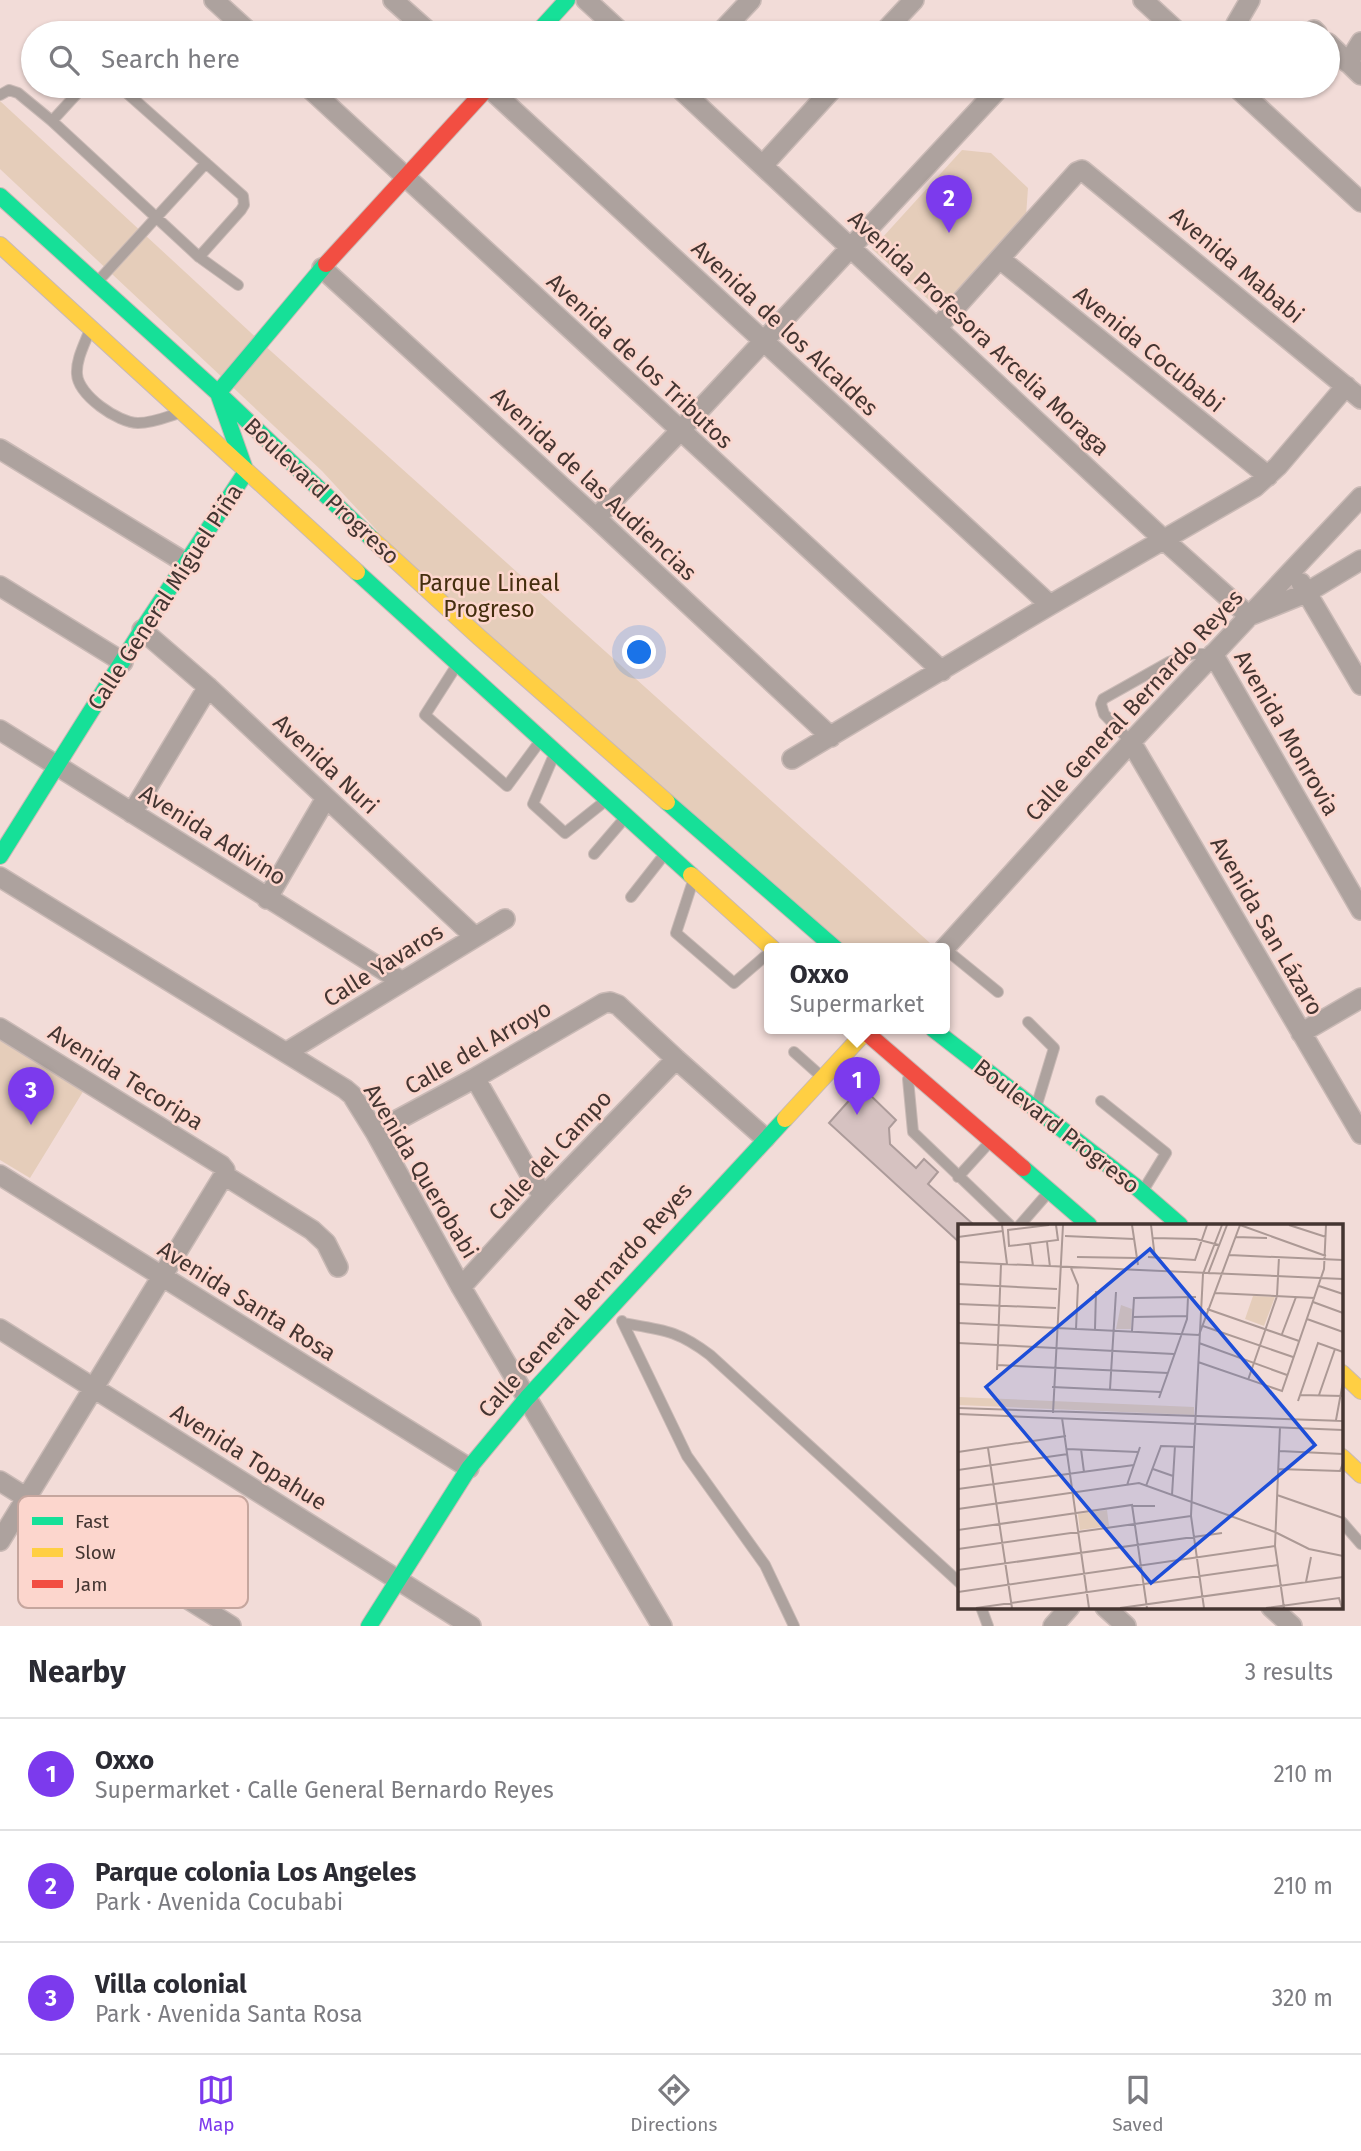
<!DOCTYPE html>
<meta charset="utf-8">
<style>
:root{--surface:#fff;--page:#f7f7f7;--text:#2b2b33;--muted:#7c7c81;--line:#e1e1e2;--accent:#7c3aed}
body{margin:0;font-family:"Fira Sans",sans-serif;background:var(--page);color:var(--text)}
.you{position:absolute;left:640px;top:653px;width:24px;height:24px;margin:-18px;border:5px solid #fff;border-radius:50%;background:#1a73e8;box-shadow:0 0 0 10px #1a73e833}
.badge{display:grid;place-items:center;width:46px;height:46px;border-radius:50%;background:var(--accent);color:#fff;font-size:23px;font-weight:700}
.pin{position:absolute;translate:-50% -58px;filter:drop-shadow(0 2px 4px #0008)}
.pin::after{content:'';position:absolute;top:37px;width:24px;height:21px;background:inherit;clip-path:polygon(0 0,100% 0,50% 100%)}
.popup{position:absolute;left:764px;top:943px;width:186px;height:91px;box-sizing:border-box;display:grid;place-content:center;border-radius:7px;background:var(--surface);filter:drop-shadow(0 2px 5px #0005);font-size:23px;white-space:nowrap;color:var(--muted)}
.popup b{font-size:26px;color:var(--text)}
.popup::after{content:'';position:absolute;left:50%;top:100%;margin-left:-14px;border:14px solid transparent;border-top-color:var(--surface)}
.list{margin:0;padding:0;list-style:none}
h2{display:flex;justify-content:space-between;align-items:center;height:91px;margin:0;padding:0 28px;font-size:30px}
h2 small{font-size:23px;font-weight:400;color:var(--muted)}
.list li{display:grid;grid-template-columns:46px 1fr auto;gap:21px;align-items:center;box-sizing:border-box;height:112px;padding:0 28px;border-top:2px solid var(--line)}
.list b{display:block;font-size:26px;white-space:nowrap}
.list p{margin:0;font-size:23px;white-space:nowrap;color:var(--muted)}
.list em{font-size:23px;font-style:normal;color:var(--muted)}
.icon{flex:none;width:38px;height:38px;fill:none;stroke:currentColor;stroke-width:2;stroke-linecap:round;stroke-linejoin:round}
.map{position:relative;flex:none;width:1361px;height:1626px;overflow:hidden}
.search{position:absolute;background:var(--surface);box-shadow:0 2px 5px #0004;left:21px;right:21px;top:21px;height:77px;display:flex;align-items:center;gap:18px;box-sizing:border-box;padding:0 24px;border-radius:38px;color:var(--muted);font-size:26px}
.sheet{height:427px;background:var(--surface)}
nav{display:flex;justify-content:space-around;align-items:center;box-sizing:border-box;height:98px;border-top:2px solid var(--line);background:var(--surface);font-size:19px;color:var(--muted)}
nav a{display:grid;justify-items:center;gap:4px}
nav .on{color:var(--accent)}
.map>svg:first-child{display:block}
</style>
<div class="map">
<svg width="1361" height="1626" viewBox="0 0 1361 1626">
<rect width="100%" height="100%" fill="#f2dcd8"/>
<path fill="#e5cdba" d="M0 101 263 344 930 943 925 949H849L457 617 322 471 0 169Z
M962 150 991 153 1028 188 1026 216 939 309 872 249Z
M0 1038 84 1090 30 1178 0 1160Z"/>
<path fill="#d6c2c1" stroke="#ac9b9a" stroke-width="2" d="M867 1092 896 1120 889 1128 890 1144 916 1168 924 1159 938 1172 928 1184 974 1225H960V1243L829 1123 854 1095Z"/>
<g fill="none" stroke-linecap="round" stroke-linejoin="round">
<defs>
<path id="lane" d="M0 95 9 90 18 93 52 121 199 257 241 210 244 205 243 196 119 86
M52 121 84 86
M199 257 238 285
M100 279 206 163
M89 332C84 345 76 360 77 374 78 395 118 423 138 423 152 423 164 418 176 414
M455 668 425 715 507 786 538 744
M1131 742 1104 714 1101 704 1103 699 1169 662 1192 654H1213
M554 755 533 804 565 833 604 802
M594 854 624 819
M692 884 676 933 734 983 770 952
M631 897 664 855
M944 948 998 992
M1028 1022 1054 1048 1037 1104
M794 1052 822 1077
M908 1079 913 1132 1010 1225
M1101 1101 1166 1153 1144 1189
M958 1177 988 1144
M1020 1225 1047 1194
M622 1321 687 1456 765 1565 794 1626
M623 1323C663 1330 677 1330 710 1355L960 1583
M1342 1522 1361 1544
M981 1607 988 1626"/>
<path id="street" d="M214 0 250 33
M393 0 430 33
M586 0 622 33
M1143 0 1179 33
M1236 24 1250 0
M1314 30 1317 33
M720 33 751 0
M883 33 914 0
M1328 43 1361 75
M1348 63 1361 42
M307 86 942 671
M487 86 1050 605
M677 86 1163 539 1249 616 1306 593 1361 560
M1235 86 1361 202
M763 165 835 86
M1000 259 1268 476
M322 268 596 518 831 737
M938 327 1077 172 1082 170 1361 399
M0 449 186 563
M596 518 680 431 1001 86
M1301 583 1361 685
M0 586 123 662
M142 630 208 687 475 937
M1213 654 1361 910
M0 730 401 981
M1131 742 1361 1134
M792 759 1050 605 1255 487 1278 466 1346 386
M132 813 208 687
M0 877 345 1089 352 1095 375 1132 461 1287 662 1626
M267 899 326 798
M944 949 1131 742 1361 497
M0 1028 221 1165 225 1170 224 1175 0 1541
M1301 1033 1361 998
M287 1052 505 919
M475 1078 543 1197
M375 1132 475 1078 604 1003 610 1002 618 1005 676 1059 765 1138
M0 1175 469 1468
M224 1175 312 1230 326 1243 338 1267
M461 1287 543 1197 676 1059
M0 1329 471 1626
M0 1481 231 1626
M1105 1607 1126 1626
M1271 1607 1292 1626
M1053 1626 1070 1607"/>
<path id="fast" d="M537 33 567 0
M0 196 218 393 372 539
M357 572 691 875
M667 802 836 949
M0 856 142 630 246 472 218 393 326 264
M933 1029 1135 1186 1180 1225
M1023 1168 1089 1225
M369 1626 469 1468 527 1398 785 1119"/>
<path id="slow" d="M0 245 357 572
M372 539 479 637 667 802
M691 875 773 949
M785 1119 868 1029
M1342 1373 1361 1391
M1342 1457 1361 1475"/>
<path id="jam" d="M326 264 489 86
M862 1029 1023 1168"/>
</defs>
<use href="#lane" stroke="#c9b9b5" stroke-width="12"/>
<use href="#street" stroke="#c9b9b5" stroke-width="22"/>
<use href="#fast" stroke="#c9b9b5" stroke-width="18"/>
<use href="#slow" stroke="#c9b9b5" stroke-width="18"/>
<use href="#jam" stroke="#c9b9b5" stroke-width="18"/>
<use href="#lane" stroke="#ada29e" stroke-width="10"/>
<use href="#street" stroke="#ada29e" stroke-width="19"/>
<use href="#fast" stroke="#16e098" stroke-width="16"/>
<use href="#slow" stroke="#ffcf43" stroke-width="16"/>
<use href="#jam" stroke="#f24e42" stroke-width="16"/>
</g>
<g text-anchor="middle" stroke-width="5" stroke-linejoin="round" paint-order="stroke">
<g font-size="23" fill="#443531" stroke="#fcd6cd">
<text transform="translate(1237 265) rotate(40)" y="8">Avenida Mababi</text>
<text transform="translate(785 328) rotate(43)" y="8">Avenida de los Alcaldes</text>
<text transform="translate(979 333) rotate(43)" y="8">Avenida Profesora Arcelia Moraga</text>
<text transform="translate(1149 349) rotate(39)" y="8">Avenida Cocubabi</text>
<text transform="translate(640 361) rotate(43)" y="8">Avenida de los Tributos</text>
<text transform="translate(594 484) rotate(43)" y="8">Avenida de las Audiencias</text>
<text transform="translate(322 491) rotate(43)" y="8">Boulevard Progreso</text>
<text transform="translate(165 597) rotate(-57)" y="8">Calle General Miguel Piña</text>
<text transform="translate(1134 705) rotate(-47)" y="8">Calle General Bernardo Reyes</text>
<text transform="translate(1287 733) rotate(60)" y="8">Avenida Monrovia</text>
<text transform="translate(326 764) rotate(43)" y="8">Avenida Nuri</text>
<text transform="translate(213 835) rotate(32)" y="8">Avenida Adivino</text>
<text transform="translate(1267 926) rotate(60)" y="8">Avenida San Lázaro</text>
<text transform="translate(383 965) rotate(-32)" y="8">Calle Yavaros</text>
<text transform="translate(478 1047) rotate(-30)" y="8">Calle del Arroyo</text>
<text transform="translate(126 1077) rotate(32)" y="8">Avenida Tecoripa</text>
<text transform="translate(1057 1126) rotate(38)" y="8">Boulevard Progreso</text>
<text transform="translate(550 1155) rotate(-47)" y="8">Calle del Campo</text>
<text transform="translate(421 1171) rotate(59)" y="8">Avenida Querobabi</text>
<text transform="translate(585 1300) rotate(-48)" y="8">Calle General Bernardo Reyes</text>
<text transform="translate(247 1301) rotate(32)" y="8">Avenida Santa Rosa</text>
<text transform="translate(249 1457) rotate(32)" y="8">Avenida Topahue</text>
</g>
<g font-size="23" fill="#442e0e" stroke="#fcd6cd">
<text x="489" y="591">Parque Lineal<tspan x="489" dy="26">Progreso</tspan></text>
</g>
</g>
<g transform="translate(958 1224)">
<rect width="385" height="385" fill="#f2dcd8"/>
<path d="M295 72 317 73 306 102 287 95ZM163 81 174 85 173 105H158ZM0 173 236 183V191L0 181ZM149 286 151 302 122 306 120 290Z" fill="#e5cdba"/>
<path fill="none" stroke="#ac9995" stroke-width="2" d="M44 1 49 40M91 1 50 6 51 22 100 16 98 1M174 1 180 41M193 1 197 34M282 1 368 32M331 1 368 13M107 12 176 15M0 13 45 7M277 13 309 14M195 14 238 15 261 21M89 18 92 43M72 20 75 42M271 31 385 36M119 33 179 34M190 33 237 36 249 1M0 38 385 55M113 44 120 61 118 105M250 50 269 1M0 60 99 65M361 62 385 70M257 69 357 74M355 78 385 89M0 80 98 84M249 85 341 117M175 93 229 92M349 95 385 108M0 99 241 111 282 1M245 102 335 133M137 105 138 67M174 107 176 74 238 73M324 110 338 73M0 119 216 130M241 119 329 151M240 138 324 167 366 45 368 1M39 141 210 149M39 146 43 40M290 156 319 72 321 33M94 163 203 168M152 165 158 68M342 171 385 172M361 171 377 125M201 174 229 95 230 73M340 177 360 119 385 128M0 184 385 197M95 189 105 1M0 190 385 206M104 194 131 384M378 196 385 158M322 203 317 322 326 384M30 224 54 384M109 225 180 228M123 225 126 248M321 227 385 230M0 228 108 212M195 245 215 252M320 245 382 247 385 239M0 246 110 230M169 261 182 223M188 262 203 222 236 223M0 265 176 241M214 271 217 222M319 271 385 294M174 282H197M0 285 181 259 317 308 351 325 385 332M0 306 174 281 189 384M0 325 233 292M0 346 264 309M348 358 353 333M0 368 317 322M18 384 320 341M162 384 385 353M246 384 233 292 236 223 245 50 264 1M308 384 381 374 384 384"/>
<path fill="#1d4ed8" fill-opacity="0.15" stroke="#1d4ed8" stroke-width="3.5" d="M192 25 357 221 193 359 28 163Z"/>
<rect width="385" height="385" fill="none" stroke="#443531" stroke-width="3.5"/>
</g>
<rect x="18" y="1496" width="230" height="112" rx="10" fill="#fcd6cd" stroke="#c5a69e" stroke-width="2"/>
<rect x="32" y="1517" width="31" height="8" fill="#16e098"/>
<rect x="32" y="1548" width="31" height="9" fill="#ffcf43"/>
<rect x="32" y="1580" width="31" height="8" fill="#f24e42"/>
<g font-size="19" fill="#443531">
<text x="75" y="1528">Fast</text>
<text x="75" y="1559">Slow</text>
<text x="75" y="1591">Jam</text>
</g>
</svg>
<div class="you"></div>
<div class="pin badge" style="left:857px;top:1115px">1</div>
<div class="popup"><b>Oxxo</b>Supermarket</div>
<div class="pin badge" style="left:949px;top:233px">2</div>
<div class="pin badge" style="left:31px;top:1125px">3</div>
<div class="search"><svg class="icon" aria-label="search" viewBox="0 0 24 24"><circle cx="10" cy="10" r="6"/><path d="M15 15l6 6"/></svg>Search here</div>
</div>
<section class="sheet">
<h2>Nearby<small>3 results</small></h2>
<ul class="list">
<li><span class="badge">1</span><div><b>Oxxo</b><p>Supermarket · Calle General Bernardo Reyes</p></div><em>210 m</em></li>
<li><span class="badge">2</span><div><b>Parque colonia Los Angeles</b><p>Park · Avenida Cocubabi</p></div><em>210 m</em></li>
<li><span class="badge">3</span><div><b>Villa colonial</b><p>Park · Avenida Santa Rosa</p></div><em>320 m</em></li>
</ul>
</section>
<nav>
<a class="on"><svg class="icon" aria-label="map" viewBox="0 0 24 24"><path d="M3 6l6-2 6 2 6-2v14l-6 2-6-2-6 2zM9 4v14M15 6v14"/></svg>Map</a>
<a><svg class="icon" aria-label="directions" viewBox="0 0 24 24"><path d="M12 3l9 9-9 9-9-9zM9 14v-3h6M13 9l2 2-2 2"/></svg>Directions</a>
<a><svg class="icon" aria-label="saved" viewBox="0 0 24 24"><path d="M7 4h10v16l-5-4-5 4z"/></svg>Saved</a>
</nav>
